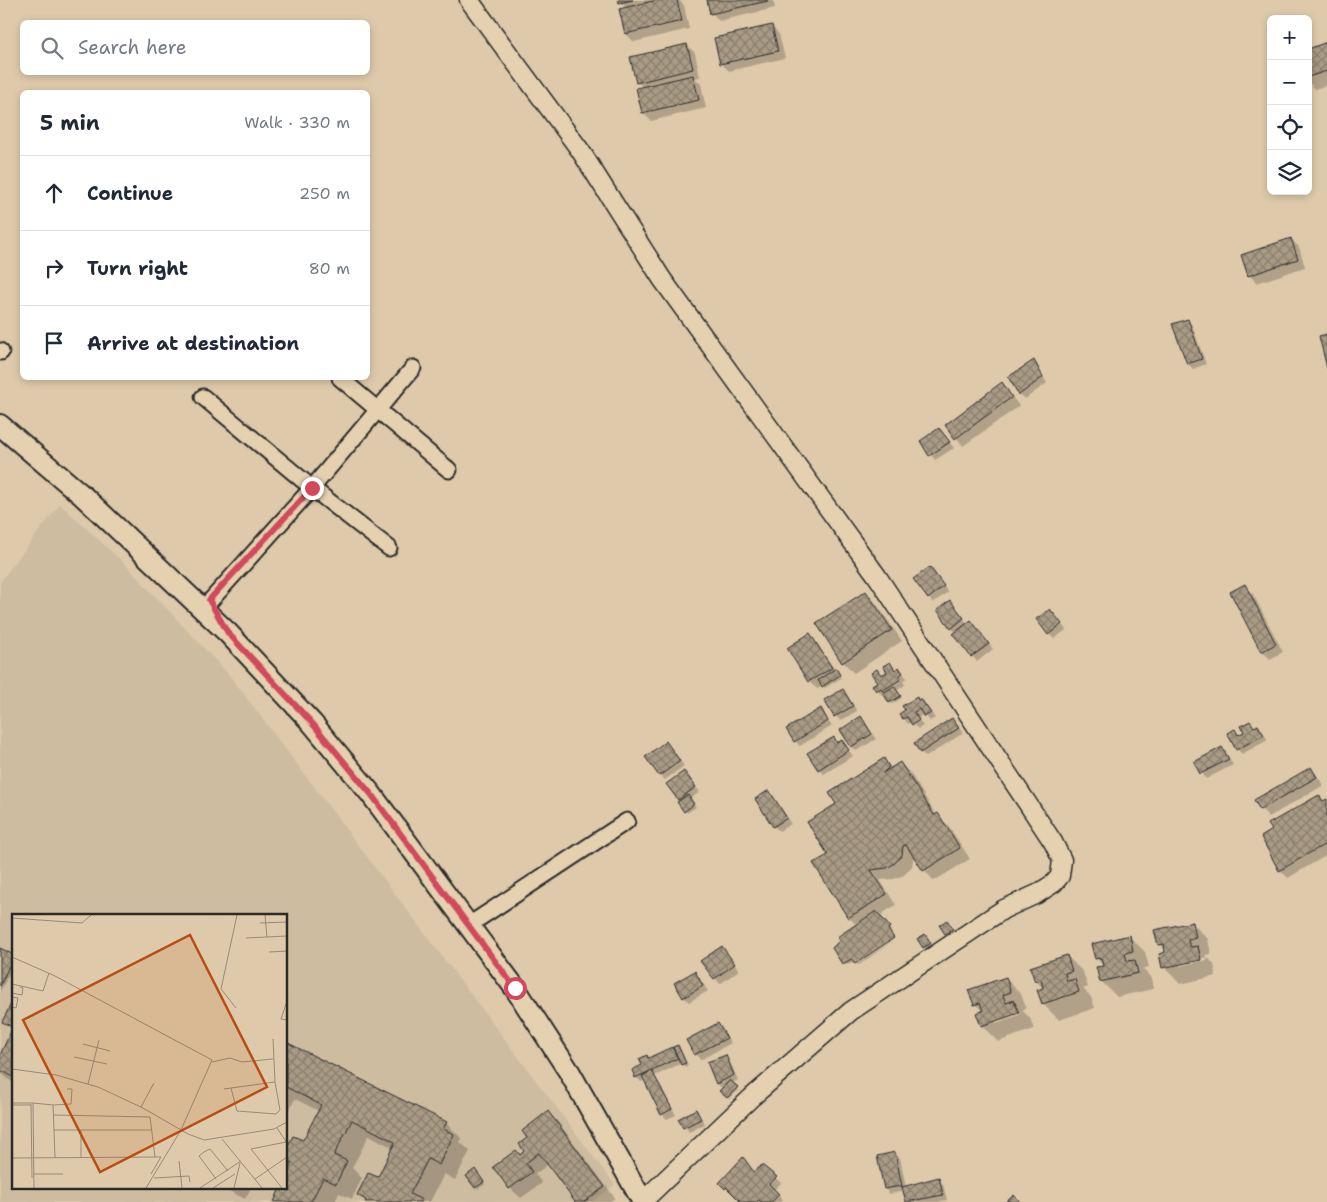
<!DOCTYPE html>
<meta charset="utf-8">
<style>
:root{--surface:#fff;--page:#f2f2f3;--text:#1f2937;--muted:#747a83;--line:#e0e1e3}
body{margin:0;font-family:"Shantell Sans",sans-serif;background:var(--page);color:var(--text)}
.controls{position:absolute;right:15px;top:15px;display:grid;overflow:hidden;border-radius:8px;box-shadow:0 2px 8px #0003}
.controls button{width:45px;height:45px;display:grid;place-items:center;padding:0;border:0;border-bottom:1px solid var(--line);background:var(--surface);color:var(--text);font:25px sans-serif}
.stop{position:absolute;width:15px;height:15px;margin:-11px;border:4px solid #d1495b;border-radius:50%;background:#fff}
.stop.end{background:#d1495b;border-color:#fff;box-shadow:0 1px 5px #0008}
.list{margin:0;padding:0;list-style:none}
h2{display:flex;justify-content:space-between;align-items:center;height:65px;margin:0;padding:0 20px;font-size:21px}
h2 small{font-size:16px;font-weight:400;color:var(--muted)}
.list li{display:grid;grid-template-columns:32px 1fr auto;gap:15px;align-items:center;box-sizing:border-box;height:75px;padding:0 20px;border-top:1px solid var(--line)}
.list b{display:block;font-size:19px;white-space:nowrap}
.list em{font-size:16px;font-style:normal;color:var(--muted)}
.icon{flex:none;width:28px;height:28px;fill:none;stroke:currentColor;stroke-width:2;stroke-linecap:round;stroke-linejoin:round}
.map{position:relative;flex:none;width:1327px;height:1202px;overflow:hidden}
.search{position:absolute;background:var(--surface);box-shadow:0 2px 8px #0003;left:20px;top:20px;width:350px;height:55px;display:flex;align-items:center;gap:12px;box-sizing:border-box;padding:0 18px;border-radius:8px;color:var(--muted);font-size:19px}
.panel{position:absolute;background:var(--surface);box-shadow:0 2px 8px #0003;left:20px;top:90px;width:350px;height:290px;border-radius:8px}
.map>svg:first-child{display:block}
</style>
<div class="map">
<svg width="1327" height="1202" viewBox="0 0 1327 1202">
<defs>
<pattern id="building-cross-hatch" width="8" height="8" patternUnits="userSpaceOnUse" patternTransform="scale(1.25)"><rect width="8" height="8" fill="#a99b85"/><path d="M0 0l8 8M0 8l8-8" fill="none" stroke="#8a7f6d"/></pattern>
</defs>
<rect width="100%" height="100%" fill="#decaab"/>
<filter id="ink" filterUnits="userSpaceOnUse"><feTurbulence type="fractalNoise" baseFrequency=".02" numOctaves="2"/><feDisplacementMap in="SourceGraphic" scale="10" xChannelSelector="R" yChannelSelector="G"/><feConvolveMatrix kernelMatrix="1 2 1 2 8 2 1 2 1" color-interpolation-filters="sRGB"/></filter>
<g filter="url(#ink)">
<path fill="#cebca0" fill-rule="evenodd" d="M60 504 127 566 231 677 615 1185 592 1202H0V582ZM14 916H286V1188H14Z"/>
<path fill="#0003" fill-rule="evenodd" d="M619 0H679L684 5 689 29 634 42 626 34V8Z
M709 0H773L775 8 719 21 712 13Z
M771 26 779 34 785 58 729 71 721 63Z
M1327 44V85L1315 89 1308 82V50Z
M687 45 695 53 700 77 695 78 701 84 706 108 651 121 643 113 638 89 643 87 637 82Z
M1291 239 1299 247 1305 267 1257 283 1249 275Z
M1187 320 1192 325 1206 364 1193 369 1188 364Z
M1034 361 1047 383 1025 399 1020 394Z
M1002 383 1019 406 963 446 947 425Z
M944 435 954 448 935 460 922 442Z
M934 573 948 592 933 603 929 598Z
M1245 586 1253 594 1283 652 1270 659 1262 651Z
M866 593 876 603 902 641 854 673 843 662 818 623Z
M955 607 968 624 971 621 976 626 993 649 977 662 952 628Z
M1055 616 1066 630 1054 639 1049 634Z
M810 635 841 678 825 688 823 686 817 689 809 682 788 648Z
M890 663 896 670 899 669 907 678 903 681 905 685 897 690 902 698 892 704 885 693 882 695 874 686 879 683 877 671 882 676 888 672Z
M843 690 857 711 840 721 826 701Z
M921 700 935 718 930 721 924 714 918 718 923 726 918 729 911 722 908 724 904 719Z
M820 710 832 726 800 746 795 741Z
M861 718 876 739 856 751 852 746Z
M952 719 963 733 926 757 921 752Z
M1250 722 1255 728 1258 726 1268 740 1242 754 1237 749 1235 731 1240 736 1246 733Z
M834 738 839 743 842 741 853 756 824 774 819 769Z
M671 748 684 766 665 780 660 775Z
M1222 748 1233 765 1206 779 1195 762Z
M884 760 892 768 900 763 911 774 936 815 948 825 970 859 934 881 924 870 914 855 912 866 904 875 894 879 880 880 896 905 879 916 891 930 855 961 845 965 843 963 857 925 849 918 815 864 829 855 838 804Z
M1311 768 1324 785 1269 817 1261 809Z
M684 772 700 792 690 799 696 807 687 813 679 799Z
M769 792 791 824 779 831 774 826Z
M1319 796 1324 802 1327 800V855L1288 878 1280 870Z
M1192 923 1208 939 1211 954 1205 955 1214 964 1216 976 1180 984 1164 967 1168 953 1159 944ZM1207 957V960L1180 966V963Z
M949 924 954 932 948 935 946 933Z
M1129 936 1145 952 1149 967 1142 969 1151 977 1153 989 1117 997 1101 981 1105 967 1096 958Z
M927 937 932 946 926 949 924 947Z
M894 940 859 965 857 964Z
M722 947 739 970 720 984 702 961Z
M0 950 14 957V964L0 992Z
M1067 956 1083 972 1088 987 1083 989 1091 997 1095 1008 1059 1020 1043 1004 1044 989 1036 981Z
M695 972 708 991 689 1002 684 997Z
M1005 978 1021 994 1026 1008 1022 1010 1030 1018 1034 1029 998 1042 982 1026 978 1013 983 1012 975 1004ZM1018 1012 1019 1015 996 1023V1020Z
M14 1000V1084L0 1072V1058L13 1031 4 1021Z
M718 1024 731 1043 700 1060 687 1041Z
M286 1043 446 1123 462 1139 460 1142 470 1151 455 1180 444 1174 430 1202H366L359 1195 378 1179 393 1148 369 1135 352 1168 362 1178 352 1199 339 1193 335 1202H275L286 1188 292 1166 286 1160V1152L304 1141 319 1111 295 1099 286 1116Z
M672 1048 676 1053 679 1048 688 1065 685 1067 682 1063 655 1076 676 1115 667 1119 662 1114 645 1080 641 1082 636 1077 649 1059Z
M725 1057 730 1062 738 1080 732 1083 739 1090 729 1099 721 1091 723 1089 717 1084 709 1063Z
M696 1111 705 1124 689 1132 680 1119Z
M548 1113 559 1123 615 1198 609 1202H577L549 1164 535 1174 542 1183 521 1198 510 1188 520 1156 526 1152Z
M895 1153 900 1158 906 1187 938 1179 943 1184 947 1200 938 1202H908L905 1191 890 1194 885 1189Z
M762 1166 781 1183 774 1190 783 1200 781 1202H743L720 1183 755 1174Z
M477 1173 485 1184 478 1189 476 1187Z
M223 1188H251L245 1199Z"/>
<path fill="url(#building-cross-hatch)" stroke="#2b2b2b" d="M618 0H633L619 3Z
M657 0H677L682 21 625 34 619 9Z
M707 0H768V1L710 14Z
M772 25 778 51 720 64 714 38Z
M1327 42V71L1308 77V49Z
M687 44 693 69 636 83 630 57Z
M693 75 699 100 642 113 636 88Z
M1291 238 1298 259 1248 276 1241 255Z
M1188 319 1202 359 1187 364 1172 324Z
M1327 334V368L1319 336Z
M1034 360 1043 377 1019 395 1008 377Z
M1002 382 1012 397 955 439 945 425Z
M939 428 950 442 929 456 920 441Z
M930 567 944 586 928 599 913 579Z
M1245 584 1276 644 1261 652 1230 592Z
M866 591 892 630 842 663 816 623Z
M950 600 964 618 951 629 937 610Z
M1050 609 1062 624 1048 635 1036 619Z
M971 620 989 644 971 657 953 634Z
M810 633 832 668 808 682 787 648Z
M890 662 895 670 899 667 903 673 898 676 901 679 882 691 881 688 876 691 872 685 877 682 871 673 877 669 881 675 887 672 883 666Z
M836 668 840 675 822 687 818 680Z
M894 686 901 696 889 703 883 693Z
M843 689 853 706 834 717 824 700Z
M917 697 918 700 921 699 931 713 924 717 919 709 914 712 919 720 912 725 907 717 903 719 899 714 905 710 902 706Z
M821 708 828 721 794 742 786 729Z
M861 716 872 734 851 747 840 730Z
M952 718 959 728 920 753 914 743Z
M1250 721 1254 727 1258 725 1264 735 1236 750 1227 733 1235 729 1238 735 1244 732 1241 726Z
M834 737 837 743 842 740 849 750 818 770 807 753Z
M666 741 680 761 659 776 645 757Z
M1222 747 1229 759 1200 774 1194 762Z
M884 758 889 767 883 773 900 762 934 815 938 813 960 848 923 871 906 845 903 846 902 855 895 863 887 868 871 870 887 894 848 918 813 863 828 855 807 822 836 804 829 793Z
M1311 767 1317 777 1260 810 1254 800Z
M684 771 696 787 678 800 666 784Z
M769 790 787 818 773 827 755 799Z
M688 795 694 804 684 812 677 802Z
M1319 795 1323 801 1327 799V843L1279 871 1261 837 1272 830 1268 824Z
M876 911 890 927 888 929 894 938 855 964 852 959 842 964 832 948 839 941 837 937Z
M947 920 953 929 945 934 939 925Z
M1193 922 1196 938 1188 940 1190 947 1198 946 1201 960 1162 968 1159 954 1165 952 1164 944 1158 945 1154 930Z
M925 934 931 943 923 948 917 939Z
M1130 935 1133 951 1125 953 1127 961 1135 960 1138 973 1100 982 1096 967 1103 966 1101 958 1095 959 1091 944Z
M722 946 735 964 714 979 700 961Z
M0 948 14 955 0 986Z
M1067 955 1072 971 1065 973 1067 981 1075 979 1079 992 1042 1004 1037 990 1043 988 1041 980 1035 982 1030 967Z
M695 971 703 986 683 998 674 983Z
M1006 977 1011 992 1003 995 1006 1003 1014 1000 1019 1013 981 1026 976 1013 983 1011 980 1003 974 1005 968 990Z
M14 998V1077L0 1070V1055L13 1027 2 1022Z
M718 1023 727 1038 694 1055 686 1040Z
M286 1042 447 1122 443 1129 454 1134 439 1165 428 1159 410 1194 422 1200 421 1202H365L366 1200 357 1195 368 1173 378 1177 395 1142 352 1120 334 1155 347 1161 336 1184 323 1178 311 1202H274L280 1188H286V1175L292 1163 286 1160V1149L293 1136 303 1140 321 1105 286 1087Z
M678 1045 686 1063 681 1065 673 1047Z
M672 1047 678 1058 635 1078 632 1070 642 1065 639 1059 647 1055 648 1058Z
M726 1055 734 1075 716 1084 707 1062Z
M652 1071 672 1109 661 1115 642 1076Z
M730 1080 738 1087 727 1098 719 1091Z
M696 1109 701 1119 683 1128 678 1119Z
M548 1111 605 1187 584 1202H575L539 1153 526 1163 532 1172 509 1189 493 1167 516 1150 520 1155 524 1151 519 1144 527 1138 522 1131Z
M895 1152 902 1186 884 1189 877 1156Z
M743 1157 754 1172 762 1165 777 1177 769 1184 779 1194 772 1202H762L759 1200 757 1202H741L726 1187 725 1189 719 1183Z
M475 1169 484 1182 475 1188 466 1176Z
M939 1177 943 1195 906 1202 902 1187Z
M1014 1195 1020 1202H1006Z"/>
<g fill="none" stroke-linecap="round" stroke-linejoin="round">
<defs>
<path id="minor" d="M0 351 1 352
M340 378 449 470
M203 397 312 488 389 548
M202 610 312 488 413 368
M469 925 627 821"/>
<path id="tertiary" d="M469 0 580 150 662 279 877 576 1053 842 1062 860 1060 876 1054 883 1037 894 1004 909 851 1011 752 1097 643 1201"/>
<path id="secondary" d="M0 425 83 496 228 633 312 723 371 794 515 988 570 1073 643 1202"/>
</defs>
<use href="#minor" stroke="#2b2b2b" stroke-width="19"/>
<use href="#tertiary" stroke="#2b2b2b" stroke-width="21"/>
<use href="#secondary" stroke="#2b2b2b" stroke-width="24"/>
<use href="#minor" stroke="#e5d1b0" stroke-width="15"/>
<use href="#tertiary" stroke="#e5d1b0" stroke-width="18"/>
<use href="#secondary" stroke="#e5d1b0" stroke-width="20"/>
</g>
</g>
<g fill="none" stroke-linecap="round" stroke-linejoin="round" filter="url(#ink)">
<path stroke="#d1495b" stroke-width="6" d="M312 488 209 600 228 633 312 723 371 794 515 988"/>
</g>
<g transform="translate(12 914)">
<rect width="275" height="275" fill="#decaab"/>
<path fill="none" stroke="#968a78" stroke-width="1" d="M253 1 255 23M0 4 70 9 79 1M248 9 275 8M234 24 275 22M257 38 275 37M0 43 43 62 200 146 169 216M0 70 31 77 37 59M0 79 10 81 11 74 8 73M0 83 6 84 4 94 0 93M275 87 269 105 275 106M224 94 209 75 225 1M71 130 98 137M62 143 95 150M200 148 218 144 230 148 261 145M0 155 44 161 86 173 131 194 176 220 192 226 262 215 275 208M76 170 87 126M219 174 225 197 264 200 268 196 263 168M212 175 263 168 261 125M0 189H21L22 274M21 189 41 191 42 216M19 190 20 264M0 191H19M41 191 59 190 60 175H55M129 193 142 169M42 201 138 203 143 243M265 214 275 229M69 216V243M210 225 250 274M0 244 149 243 139 260M43 244 42 216H139M167 247 170 274M21 260H51M142 264 177 262 178 268M204 265 187 242 192 238 198 235 216 257M243 265 275 243M134 274 169 216M188 274 229 247M201 274 223 260M222 274 228 249M270 274 239 235 274 228"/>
<path fill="#b94e14" fill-opacity="0.15" stroke="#b94e14" stroke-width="2.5" d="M178 21 255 173 88 258 11 106Z"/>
<rect width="275" height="275" fill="none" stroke="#2b2b2b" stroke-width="2.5"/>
</g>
</svg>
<div class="controls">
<button>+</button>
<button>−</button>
<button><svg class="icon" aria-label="locate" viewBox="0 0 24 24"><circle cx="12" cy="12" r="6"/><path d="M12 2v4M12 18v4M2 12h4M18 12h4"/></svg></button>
<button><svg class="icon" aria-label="layers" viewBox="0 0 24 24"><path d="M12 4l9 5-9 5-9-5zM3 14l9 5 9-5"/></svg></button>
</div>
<div class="stop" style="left:515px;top:988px"></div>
<div class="stop end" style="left:312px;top:488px"></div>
<div class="search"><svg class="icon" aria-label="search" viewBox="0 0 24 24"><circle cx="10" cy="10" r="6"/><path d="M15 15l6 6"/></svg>Search here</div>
<section class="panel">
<h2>5 min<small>Walk · 330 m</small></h2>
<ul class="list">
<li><svg class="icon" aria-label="ahead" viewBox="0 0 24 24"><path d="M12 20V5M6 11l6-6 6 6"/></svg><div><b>Continue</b></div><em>250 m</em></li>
<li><svg class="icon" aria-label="right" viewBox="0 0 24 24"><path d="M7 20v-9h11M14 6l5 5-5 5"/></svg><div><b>Turn right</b></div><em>80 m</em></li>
<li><svg class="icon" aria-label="arrive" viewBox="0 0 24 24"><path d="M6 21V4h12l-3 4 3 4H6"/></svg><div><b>Arrive at destination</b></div></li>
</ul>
</section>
</div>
